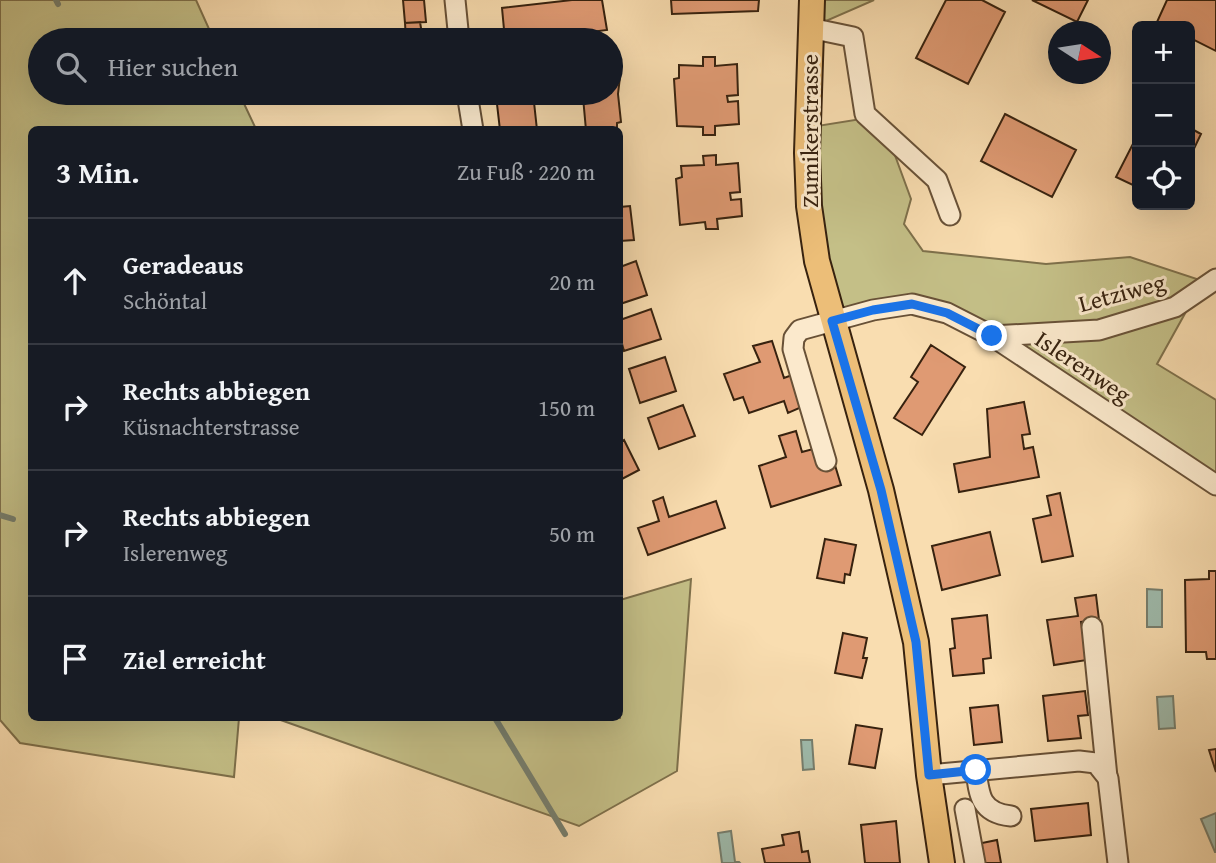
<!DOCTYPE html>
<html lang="de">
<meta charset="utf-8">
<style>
:root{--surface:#171b24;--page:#242831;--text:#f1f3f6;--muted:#9ea1a6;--line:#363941}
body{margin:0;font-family:"Gentium Book Plus",serif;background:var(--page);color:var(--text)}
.controls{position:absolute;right:21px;top:21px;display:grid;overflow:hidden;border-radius:10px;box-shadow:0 7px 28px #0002}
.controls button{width:63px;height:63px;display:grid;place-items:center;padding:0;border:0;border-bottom:2px solid var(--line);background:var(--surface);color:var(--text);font:35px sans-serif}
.compass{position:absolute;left:1048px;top:21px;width:63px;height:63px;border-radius:50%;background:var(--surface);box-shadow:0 7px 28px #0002;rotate:102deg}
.stop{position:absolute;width:21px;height:21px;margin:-16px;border:5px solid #1a73e8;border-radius:50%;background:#fff}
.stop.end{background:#1a73e8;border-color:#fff;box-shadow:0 2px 7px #0008}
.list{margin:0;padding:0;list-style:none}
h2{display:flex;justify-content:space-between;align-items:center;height:91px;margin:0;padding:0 28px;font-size:30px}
h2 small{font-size:23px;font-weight:400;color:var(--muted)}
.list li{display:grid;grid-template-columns:46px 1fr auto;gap:21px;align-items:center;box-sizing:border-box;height:126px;padding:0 28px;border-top:2px solid var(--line)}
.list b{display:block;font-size:26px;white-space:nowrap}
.list p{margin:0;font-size:23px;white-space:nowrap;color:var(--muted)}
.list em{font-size:23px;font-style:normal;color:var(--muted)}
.icon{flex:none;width:38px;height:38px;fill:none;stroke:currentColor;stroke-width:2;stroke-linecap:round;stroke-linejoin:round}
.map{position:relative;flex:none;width:1216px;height:863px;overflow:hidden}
.search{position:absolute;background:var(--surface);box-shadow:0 7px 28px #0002;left:28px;top:28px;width:595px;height:77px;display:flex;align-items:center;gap:18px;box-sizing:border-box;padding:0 24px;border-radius:38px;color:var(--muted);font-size:26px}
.panel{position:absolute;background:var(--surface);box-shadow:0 7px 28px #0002;left:28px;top:126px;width:595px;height:595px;border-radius:10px}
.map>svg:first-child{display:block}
</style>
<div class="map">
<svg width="1216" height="863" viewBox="0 0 1216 863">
<rect width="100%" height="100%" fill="#f9ddb0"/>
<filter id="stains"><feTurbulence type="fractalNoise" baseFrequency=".00286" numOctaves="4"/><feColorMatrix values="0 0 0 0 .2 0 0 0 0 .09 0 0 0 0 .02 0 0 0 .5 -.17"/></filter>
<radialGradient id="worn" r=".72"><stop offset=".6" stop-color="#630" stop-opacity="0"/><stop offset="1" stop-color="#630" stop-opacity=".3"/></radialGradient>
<path fill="#c4bf87" stroke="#7e704b" stroke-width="2" d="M0 0H196L214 40H40V93H239L256 129 32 130V718H239L234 777 20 743 0 720Z
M812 0H874L810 28Z
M861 119 893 150 911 199 904 224 923 251 1046 264 1130 257 1203 281 1157 364 1216 400V485L992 336 912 304 832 321 817 261V126Z
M691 579 677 771 579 826 275 718H620V600Z"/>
<path fill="#9ebbad" stroke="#757e6e" stroke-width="2" d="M1147 589 1162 590V627H1147Z
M1173 696 1175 728 1159 729 1157 697Z
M801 740H812L814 769 803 770Z
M1216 813V852H1215L1201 819Z
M731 831 735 862H739L740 863H722L718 833Z"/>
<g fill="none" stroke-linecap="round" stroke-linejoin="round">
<path stroke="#757e6e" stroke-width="6" d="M56 0 58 4
M0 515 13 519
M495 718 565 834"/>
</g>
<path fill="#df9a73" stroke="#37220f" stroke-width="2" d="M403 0H424L426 22 405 23Z
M572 0H602L607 30 527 40H505L502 8Z
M671 0H759L758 11 672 14Z
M946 0H982L1005 12 968 84 916 58Z
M1032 0H1088L1077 22Z
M1167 0H1216V51L1190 38V26H1165L1157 22Z
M420 22 423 40H406L405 23Z
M703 57H715V66L737 64 738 95 727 96 728 102 738 101 739 124 715 126V135H703V127L677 126 674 79 679 78V65L703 66Z
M611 76 620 77 618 94 621 122 617 123V130H586L583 97 603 93H611Z
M339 93H374L375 100 354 103V95L340 96Z
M403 93H433L405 98Z
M520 93H533L537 130H500L497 104 521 99Z
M1005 114 1076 150 1052 197 981 161Z
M1190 128 1201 134 1190 157Z
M1137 136V187L1116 177Z
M716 155V165L738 163 740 192 730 193 731 200 741 199 742 216 717 219 718 229H706L705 222 680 225 676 179 682 177 681 166 704 165 703 156Z
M630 206 634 240 620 241V207Z
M636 261 647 295 620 304V267Z
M651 309 661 339 624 351 620 337V320Z
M772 341 784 378 795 374 804 406 788 413 784 401 749 413 743 397 734 400 724 374 760 362 753 346Z
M931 345 965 367 922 435 894 418 918 382 911 377Z
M665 357 676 391 640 403 629 369Z
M1024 402 1030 434 1022 435 1024 449 1033 447 1039 477 959 492 954 464 990 457 987 409Z
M683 405 695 436 659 449 648 418Z
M796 431 802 452 813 449 834 462 841 485 771 507 759 466 786 457 779 436Z
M624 440 639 470 620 480V443Z
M1060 493 1073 556 1042 562 1033 519 1051 515 1047 496Z
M663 497 669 517 716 501 725 528 648 555 638 528 659 521 653 501Z
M990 532 1000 575 942 590 932 546Z
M825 539 856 545 850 575 845 574 844 583 817 578Z
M1209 571H1216V659H1207L1206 652H1186L1185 580 1209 579Z
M1096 595 1099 620 1081 622 1087 660 1054 665 1047 620 1078 616 1075 598Z
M987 615 991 658 983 659 984 673 953 676 950 649 955 648 952 619Z
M843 633 867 638 863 658H867L862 678 835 673Z
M1085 691 1088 715 1078 716 1081 738 1048 741 1043 696Z
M998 705 1002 742 974 745 970 708Z
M856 725 882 729 875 768 849 764Z
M1216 749V772L1209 750Z
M1088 803 1091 835 1035 841 1031 809Z
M896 821 900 863H865L861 825Z
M799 832 802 852 808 851 810 863H765L762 849 784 845 782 835Z
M997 840 1001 863H980L977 844Z"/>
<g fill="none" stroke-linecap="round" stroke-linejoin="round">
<defs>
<path id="minor" d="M455 0 459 40
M810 28 853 37 865 114 937 180 950 215
M467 93 473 130
M992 336 1099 330 1175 307 1216 279
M826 461 793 349 794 338 800 330 873 310 912 304 947 313 992 336 1216 485
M1092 627 1107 777
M976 770C979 796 981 813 1011 816
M929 775 1079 761 1096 763 1108 778 1118 863
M965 809 975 863"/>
<path id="major" d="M812 0 807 153 809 206 817 261 881 490 916 642 929 775 942 863"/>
</defs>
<use href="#minor" stroke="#685137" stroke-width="23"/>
<use href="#major" stroke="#37220f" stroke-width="28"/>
<use href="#minor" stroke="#fbe9cc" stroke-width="19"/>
<use href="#major" stroke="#ecbe78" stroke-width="24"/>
</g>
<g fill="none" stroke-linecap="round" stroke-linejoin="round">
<path stroke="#1a73e8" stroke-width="9" d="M976 770 929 775 916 642 881 490 832 321 873 310 912 304 947 313 992 336"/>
</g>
<g text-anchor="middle" stroke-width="6" stroke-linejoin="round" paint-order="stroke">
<g font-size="24" fill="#37220f" stroke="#fbe9cc">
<text transform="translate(810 131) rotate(-90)" y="8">Zumikerstrasse</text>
<text transform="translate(1122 293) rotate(-15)" y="8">Letziweg</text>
<text transform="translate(1083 367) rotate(34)" y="8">Islerenweg</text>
</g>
</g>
<rect width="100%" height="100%" filter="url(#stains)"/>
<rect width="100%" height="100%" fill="url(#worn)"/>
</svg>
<div class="controls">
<button>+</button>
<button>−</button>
<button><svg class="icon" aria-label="locate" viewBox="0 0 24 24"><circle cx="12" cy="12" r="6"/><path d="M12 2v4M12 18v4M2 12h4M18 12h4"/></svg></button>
</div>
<svg class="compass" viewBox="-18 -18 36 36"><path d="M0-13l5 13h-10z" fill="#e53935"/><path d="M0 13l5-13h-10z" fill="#9ea1a6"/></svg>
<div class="stop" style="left:976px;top:770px"></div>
<div class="stop end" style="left:992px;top:336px"></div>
<div class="search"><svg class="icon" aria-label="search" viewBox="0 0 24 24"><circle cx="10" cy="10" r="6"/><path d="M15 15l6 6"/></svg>Hier suchen</div>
<section class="panel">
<h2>3 Min.<small>Zu Fuß · 220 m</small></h2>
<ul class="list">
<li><svg class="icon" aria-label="ahead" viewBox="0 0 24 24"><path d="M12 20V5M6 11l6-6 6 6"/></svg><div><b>Geradeaus</b><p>Schöntal</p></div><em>20 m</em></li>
<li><svg class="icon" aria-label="right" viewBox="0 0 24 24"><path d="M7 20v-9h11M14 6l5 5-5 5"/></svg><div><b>Rechts abbiegen</b><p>Küsnachterstrasse</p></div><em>150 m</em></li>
<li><svg class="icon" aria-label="right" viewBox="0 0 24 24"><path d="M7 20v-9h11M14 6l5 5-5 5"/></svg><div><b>Rechts abbiegen</b><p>Islerenweg</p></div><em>50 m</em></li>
<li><svg class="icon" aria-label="arrive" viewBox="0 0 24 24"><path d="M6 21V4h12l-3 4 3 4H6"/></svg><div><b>Ziel erreicht</b></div></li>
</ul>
</section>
</div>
